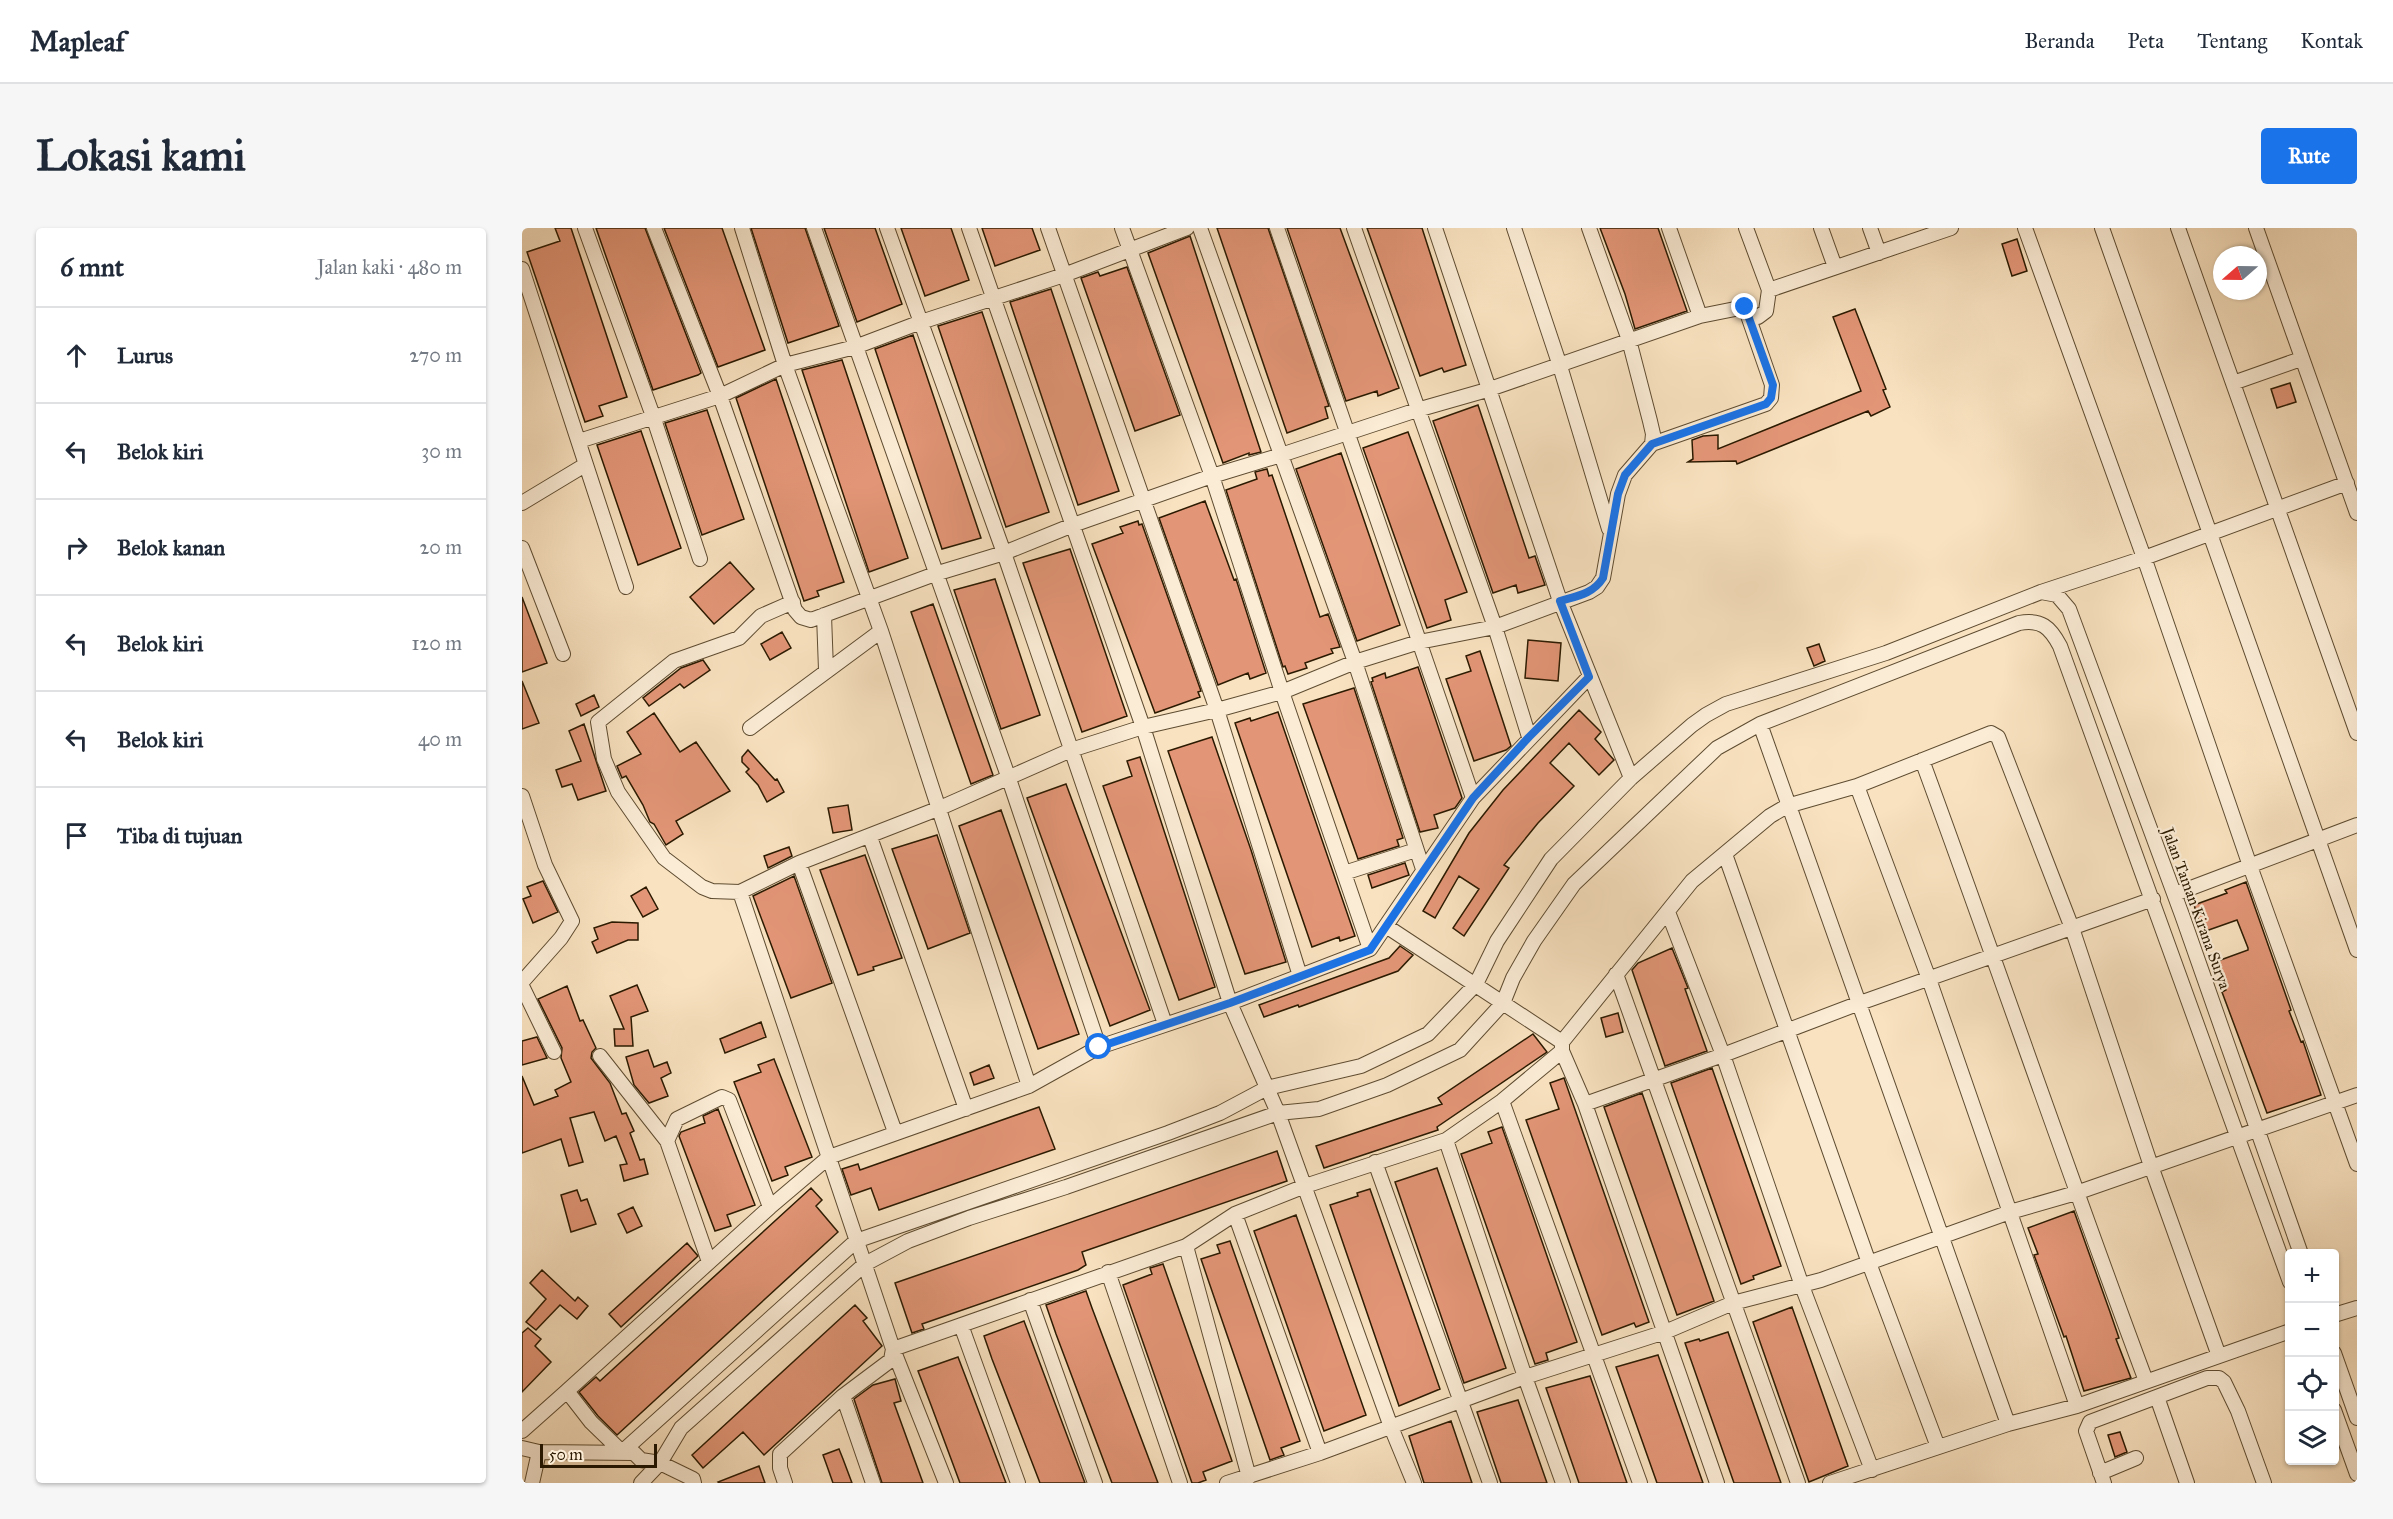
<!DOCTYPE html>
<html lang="id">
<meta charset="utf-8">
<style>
:root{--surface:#fff;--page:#f6f6f7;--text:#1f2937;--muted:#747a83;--line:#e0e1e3;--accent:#1a73e8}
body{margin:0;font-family:"IM FELL Great Primer",serif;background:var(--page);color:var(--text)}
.controls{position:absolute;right:18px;bottom:18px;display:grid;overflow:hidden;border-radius:6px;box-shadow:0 2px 4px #0004}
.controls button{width:54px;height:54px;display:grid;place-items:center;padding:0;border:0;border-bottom:2px solid var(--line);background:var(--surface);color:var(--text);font:30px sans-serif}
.compass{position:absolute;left:1691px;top:18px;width:54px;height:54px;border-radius:50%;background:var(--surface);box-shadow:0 2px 4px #0004;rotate:250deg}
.scale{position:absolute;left:18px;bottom:15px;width:117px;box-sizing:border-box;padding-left:6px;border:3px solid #2b1a01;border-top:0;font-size:16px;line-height:21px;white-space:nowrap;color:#2b1a01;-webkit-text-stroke:4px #fbecd6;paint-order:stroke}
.stop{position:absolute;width:18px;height:18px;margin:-14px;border:4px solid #1a73e8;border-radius:50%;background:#fff}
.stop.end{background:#1a73e8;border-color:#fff;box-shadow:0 2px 6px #0008}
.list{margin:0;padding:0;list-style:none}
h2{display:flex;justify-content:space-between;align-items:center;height:78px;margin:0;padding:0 24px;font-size:26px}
h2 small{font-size:20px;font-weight:400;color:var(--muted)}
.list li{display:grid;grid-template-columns:39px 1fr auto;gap:18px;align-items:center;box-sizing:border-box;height:96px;padding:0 24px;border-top:2px solid var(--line)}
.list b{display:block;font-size:22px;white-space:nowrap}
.list em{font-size:20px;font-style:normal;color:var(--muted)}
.icon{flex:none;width:33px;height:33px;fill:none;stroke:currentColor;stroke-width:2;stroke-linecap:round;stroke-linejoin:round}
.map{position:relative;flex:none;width:1835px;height:1255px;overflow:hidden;border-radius:6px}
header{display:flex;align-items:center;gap:36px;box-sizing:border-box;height:84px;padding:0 30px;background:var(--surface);border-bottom:2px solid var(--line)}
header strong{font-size:28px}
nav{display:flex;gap:33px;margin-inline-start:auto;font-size:21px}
.intro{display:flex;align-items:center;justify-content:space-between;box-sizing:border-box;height:144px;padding:0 36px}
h1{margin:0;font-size:42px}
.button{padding:15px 27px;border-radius:6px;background:var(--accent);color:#fff;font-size:21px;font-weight:700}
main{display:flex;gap:36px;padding:0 36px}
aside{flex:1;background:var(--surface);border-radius:6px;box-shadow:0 2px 4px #0004}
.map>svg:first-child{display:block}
</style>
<header>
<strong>Mapleaf</strong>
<nav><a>Beranda</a><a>Peta</a><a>Tentang</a><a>Kontak</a></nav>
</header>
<div class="intro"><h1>Lokasi kami</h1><a class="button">Rute</a></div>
<main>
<aside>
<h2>6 mnt<small>Jalan kaki · 480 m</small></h2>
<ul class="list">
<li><svg class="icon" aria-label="ahead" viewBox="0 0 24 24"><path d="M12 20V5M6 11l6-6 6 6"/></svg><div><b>Lurus</b></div><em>270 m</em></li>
<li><svg class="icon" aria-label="left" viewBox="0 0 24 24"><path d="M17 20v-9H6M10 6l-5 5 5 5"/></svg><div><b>Belok kiri</b></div><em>30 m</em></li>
<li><svg class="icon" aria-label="right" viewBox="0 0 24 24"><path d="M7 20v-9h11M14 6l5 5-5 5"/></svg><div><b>Belok kanan</b></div><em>20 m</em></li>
<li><svg class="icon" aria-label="left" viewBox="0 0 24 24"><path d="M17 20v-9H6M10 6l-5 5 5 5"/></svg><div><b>Belok kiri</b></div><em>120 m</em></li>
<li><svg class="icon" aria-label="left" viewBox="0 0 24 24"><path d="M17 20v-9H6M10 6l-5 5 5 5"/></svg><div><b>Belok kiri</b></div><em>40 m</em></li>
<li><svg class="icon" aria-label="arrive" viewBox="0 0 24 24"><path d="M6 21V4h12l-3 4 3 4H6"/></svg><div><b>Tiba di tujuan</b></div></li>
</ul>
</aside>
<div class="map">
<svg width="1835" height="1255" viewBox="0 0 1835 1255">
<rect width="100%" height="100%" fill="#f9e2c0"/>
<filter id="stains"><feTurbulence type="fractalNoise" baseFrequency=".00333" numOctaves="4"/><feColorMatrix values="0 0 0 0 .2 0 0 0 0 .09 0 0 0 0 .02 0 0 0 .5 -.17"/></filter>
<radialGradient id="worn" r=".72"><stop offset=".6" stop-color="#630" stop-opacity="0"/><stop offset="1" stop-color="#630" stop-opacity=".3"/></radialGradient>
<path fill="#e39677" stroke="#2b1a01" stroke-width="1.5" d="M33 0H49L105 169 77 178 81 188 63 194 5 24 38 13Z
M74 0H123L179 145 176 147 131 162Z
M142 0H200L243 122 196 139Z
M229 0H283L317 98 266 115Z
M302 0H353L380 76 335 94Z
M379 0H429L447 52 403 68Z
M460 0H510L518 22 473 38Z
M695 0H746L807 178 803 179 806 190 765 205Z
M765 0H818L877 160 856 168 855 163 824 173Z
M845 0H900L944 137 922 144 920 140 898 148Z
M1078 0H1136L1165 83 1113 101 1103 66Z
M668 8 739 224 727 227V225L701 235 626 25Z
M1495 11 1505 43 1490 48 1480 16Z
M605 39 658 187 613 203 559 50 576 44 578 48Z
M529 61 597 263 556 277 488 74Z
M1333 81 1364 161 1361 162 1368 179 1349 188 1346 183 1215 236 1214 233 1166 234 1171 231 1170 212 1181 208 1196 207V221L1339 163 1311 89Z
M460 84 527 284 484 299 416 98Z
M391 107 459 310 420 321 353 121Z
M320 132 386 330 347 344 280 142Z
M254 151 322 354 295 363 297 368 282 373 214 170Z
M1768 155 1774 174 1755 180 1749 161Z
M956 177 1007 330 1013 328 1023 357 996 365 994 357 971 365 911 193Z
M185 182 222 291 180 307 143 195Z
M119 203 159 320 116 337 75 217Z
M886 204 945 364 923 372 929 392 905 400 841 220Z
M819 225 878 397 835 413 774 241Z
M745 241 747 248 750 247 798 389 806 386 818 419 809 421 811 425 783 435 785 440 766 446 763 438 761 439 704 262 735 251 733 244Z
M683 273 712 352 714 351 744 445 728 451 726 445 696 457 637 290Z
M616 293 617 297 620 296 679 463 676 464 678 469 633 485 570 316 601 305 598 299Z
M548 321 605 488 560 504 501 335Z
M208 334 232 361 192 396 168 369Z
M473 351 518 487 479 501 432 362Z
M0 369 25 435 0 444Z
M411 376 471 547 449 556 389 384Z
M260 404 269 420 248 432 239 416Z
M1006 412 1039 415 1036 453 1003 450Z
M1297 416 1303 433 1292 438 1285 420Z
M958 423 989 518 984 522 952 533 924 451 949 443 944 428Z
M181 432 188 442 162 460 158 456 127 478 121 470 159 440Z
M896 439 940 570 933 580 912 587 916 600 898 604 849 454 851 453 850 450 863 445 864 450Z
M0 453 17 495 0 501Z
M832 460 881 610 875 612 877 618 836 631 781 476Z
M72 467 77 479 59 488 54 476Z
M1057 482 1079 504 1073 511 1092 532 1077 547 1047 515 1028 535 1052 558 1016 595 982 637 987 640 942 708 931 700 957 661 937 648 913 690 901 683 947 605 981 562Z
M756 484 833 708 818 713 817 709 790 719 713 495 728 490 729 493Z
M132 485 158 524 174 514 208 563 154 593 161 606 144 617 132 596 128 594 121 577 104 548 100 550 95 538 119 526 105 504Z
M62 496 84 563 56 572 50 556 40 559 34 542 59 533 47 503Z
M690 509 729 622 764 734 723 746 646 523Z
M226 522 253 552 255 551 262 564 245 574 236 557 224 544 227 541 220 534V529Z
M618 529 693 759 657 772 581 558 610 548 605 533Z
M544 556 628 782 588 798 505 570Z
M326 577 330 602 311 605 306 580Z
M479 582 557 806 516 821 437 598Z
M415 607 448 705 406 721 370 621Z
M267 619 270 628 246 640 242 628Z
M343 627 380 730 351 739 352 742 336 747 298 642Z
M883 635 887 647 850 660 846 647Z
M272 648 310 755 269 770 231 668Z
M21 653 36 684 11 695 1 671 9 668 5 659Z
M1724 654 1769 782 1767 783 1779 814 1781 813 1799 867 1745 885 1700 764 1704 762 1693 734 1726 722V720L1715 692 1681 704 1672 677 1705 665 1703 662Z
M124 659 136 681 121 689 109 668Z
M90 694 116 695V712H106L75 725 70 714 76 711 72 700Z
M878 718 891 727 876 743 777 779 776 777 742 789 737 777 867 730Z
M1150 720 1166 760 1163 761 1185 823 1143 838 1110 742 1116 735Z
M115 757 126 783 109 789 111 818H93L92 801H102L88 768Z
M45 758 58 793 61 792 74 820 70 824 69 830 88 855 100 886 104 885 112 903 108 905 118 932 122 931 126 946 102 953 98 937 105 936 94 908 83 913 72 884 48 890 61 934 47 938 39 911 0 925V848L12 877 36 868 33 862 49 854 39 830 40 820 16 771Z
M1096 785 1101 804 1084 809 1079 790Z
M239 794 244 809 203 825 198 811Z
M1011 806 1025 824 915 899 916 902 802 940 794 918 920 876 916 870Z
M15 809 25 830 0 837V813Z
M126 822 132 839 145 834 149 845 139 850 146 868 127 875 112 857 104 829Z
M252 831 290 929 263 939 266 947 250 953 212 854 239 844 236 837Z
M467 837 472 850 452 857 448 845Z
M1190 840 1259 1038 1231 1048 1232 1051 1219 1056 1149 855Z
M1042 850 1127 1094 1114 1099 1112 1095 1080 1107 1004 892 1037 881 1028 855Z
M1120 865 1192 1073 1155 1087 1082 879Z
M517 879 533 921 357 982 349 960 329 967 320 941 336 936 338 942Z
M196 881 233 977 205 987 209 998 193 1003 157 908 159 904 183 895 181 888Z
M980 899 1055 1114 1024 1125 1026 1132 1013 1136 939 926 970 915 966 904Z
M755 923 765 953 560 1024 564 1037 556 1042 400 1096 402 1101 390 1105 373 1055Z
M915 940 984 1140 942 1155 873 954Z
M289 960 300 972 294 978 316 1004 95 1207 76 1188 57 1164 74 1149 78 1153Z
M848 961 918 1161 877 1178 808 977 836 968 835 965Z
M55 962 59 973 65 971 74 996 49 1004 39 967Z
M111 979 120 998 105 1005 96 986Z
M1552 983 1588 1084 1597 1110 1594 1111 1609 1150 1562 1163 1544 1108 1542 1109 1512 1027 1516 1026 1506 1000Z
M774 987 844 1187 802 1203 732 1003Z
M708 1013 778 1213 759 1220 762 1227 748 1232 679 1031 698 1025 695 1017Z
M165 1015 176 1028 99 1099 87 1086Z
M641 1036 710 1233 681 1244 684 1252 676 1255H670L601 1057 630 1046 628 1040Z
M20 1042 53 1073 56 1069 66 1078 55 1091 38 1077 14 1102 4 1094 24 1071 8 1055Z
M564 1063 570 1080 636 1255H590L534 1106 524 1077Z
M333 1077 345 1090 341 1093 360 1118 242 1227 221 1204 181 1240 170 1227Z
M1270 1079 1326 1238 1287 1254 1231 1094Z
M502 1093 552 1226 563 1255H518L470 1131 462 1108Z
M6 1100 19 1111 13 1118 29 1134 0 1164V1105Z
M1206 1104 1259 1255H1212L1163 1115 1177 1111 1178 1113Z
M1136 1127 1181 1255H1135L1094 1139Z
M436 1129 457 1184 484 1255H438L409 1177 396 1143Z
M1068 1148 1105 1255H1057L1024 1160Z
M373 1151 379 1173 372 1175 401 1255H360L332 1171 351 1157Z
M996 1172 1025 1255H979L955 1184Z
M929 1193 950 1255H902L887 1208Z
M1598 1204 1605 1224 1593 1229 1586 1207Z
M317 1221 321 1231 330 1255H311L305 1238 301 1227Z
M237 1238 243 1255H197L196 1254Z"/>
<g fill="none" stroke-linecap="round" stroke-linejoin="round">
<defs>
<path id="minor" d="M63 0 131 188 178 331
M132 0 198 168 273 382 279 389 289 392 413 346 482 325 551 297 690 248 759 227 895 182 965 162 1178 88 1223 79 1231 88 1236 89 1244 83 1247 62 1429 0
M220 0 263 137 359 403 507 858
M292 0 486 548 577 819
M365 0 482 325 643 796
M447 0 621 499 708 775 756 885 869 1199 892 1255
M526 0 695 482 778 748
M600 0 690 248 760 464 848 721
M678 0 833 434 901 641
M755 0 951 570
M832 0 973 399 1007 509
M913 0 1038 373 1109 550
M992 0 1038 138 1087 301
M1067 0 1107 112 1128 193 1131 206 1130 216
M1147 0 1178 88
M1224 0 1247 62
M1299 0 1313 39
M1348 0 1357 25
M1503 0 1625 338 1728 638 1835 936
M1580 0 1835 722
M1656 0 1835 505
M1734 0 1835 285
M0 41 104 359
M1711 155 1779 131
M57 213 198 168 263 137 333 119 399 94 542 47 665 0
M0 275 63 237
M0 320 41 426
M1519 364 1535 367 1547 381 1660 687 1779 1026
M271 374 239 388 217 410 152 433 76 494 82 531 96 564 142 630 180 659 190 663 218 664 277 635 418 580 549 522 621 499 695 482 760 464 833 434 897 414 973 399 1067 364 1075 359 1081 350 1096 266 1103 247 1130 216 1244 176 1249 170 1250 157 1223 79
M302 387 304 442
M1238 496 1486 1196
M228 500 359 403
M1400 532C1476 739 1547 947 1624 1153
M1335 558 1407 751 1555 1178
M0 568 23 637 50 693 39 710 0 754
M348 609 444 881
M1203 626 1347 1035 1416 1219
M277 635 373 904
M822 645 894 622
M218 664 371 1121 424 1255
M1653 666 1835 597
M1146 684 1201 827 1280 1058 1350 1242
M864 698 1040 814
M1094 746 1276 1255
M0 758 32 824
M1040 823 1063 876 1195 1255
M78 828 145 913
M980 873 1118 1255
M1063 876 1201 827 1335 776 1631 671
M924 912 1003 1149 1041 1255
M853 934 968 1255
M713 986 798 1225
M664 1018 727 1249
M187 1034 145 913 155 891 200 869 207 872 248 979
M586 1044 658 1255
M508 1072 573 1255
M1812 1087 1835 1080
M439 1097 496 1255
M1812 1125 1835 1190
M45 1163 248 979 307 929 507 858 577 819 708 775 848 721 951 570 1067 449
M321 1168 351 1255
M1635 1169 1665 1255
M1812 1182 1835 1246
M0 1203 45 1163 69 1194 100 1224 334 1013 646 905 698 885 745 860 839 838 906 806 954 756 975 713 1029 631 1109 550 1170 497 1184 487 1204 476 1364 425 1519 364 1622 330 1825 255
M0 1220 17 1224 112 1225 119 1232 138 1235 171 1251 172 1255
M1578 1245 1614 1230
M10 1255 17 1224
M119 1255 138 1235 159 1200 343 1036 386 1013 447 990 544 959 756 885 797 881 865 857 938 822 981 775 991 750 1012 713 1052 656 1195 520 1238 496 1497 395C1519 391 1528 399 1538 418L1768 1054
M263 1255 258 1240V1226L321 1168 369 1132 371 1121 664 1018 713 986 783 958 924 912 980 873 1040 823V814L1170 653 1248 588 1265 578 1335 558 1469 505 1476 509 1550 700 1629 938 1697 1128
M705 1255 798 1225 1003 1149 1143 1104 1211 1075 1299 1052 1488 984 1554 965 1835 867
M1308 1255 1486 1196 1555 1178 1768 1103
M1582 1255 1564 1203 1568 1194 1685 1150H1697L1702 1154 1716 1183 1742 1255"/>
</defs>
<use href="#minor" stroke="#5e4c31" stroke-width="16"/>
<use href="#minor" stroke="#fbecd6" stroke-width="14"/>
</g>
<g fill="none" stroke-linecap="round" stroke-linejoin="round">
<path stroke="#1a73e8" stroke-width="8" d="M577 819 708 775 848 722 951 570 1007 509 1067 449 1038 373C1055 368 1071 366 1081 350L1096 266 1103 247 1130 216 1244 176 1249 170 1251 157 1223 79"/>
</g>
<g text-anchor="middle" stroke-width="4.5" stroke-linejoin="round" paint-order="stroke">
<g font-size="16" fill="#2b1a01" stroke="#fbecd6">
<text transform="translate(1675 680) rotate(70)" y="6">Jalan Taman Kirana Surya</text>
</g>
</g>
<rect width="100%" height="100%" filter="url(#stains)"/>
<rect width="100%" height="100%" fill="url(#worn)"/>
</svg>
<div class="controls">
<button>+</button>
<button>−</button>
<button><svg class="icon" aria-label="locate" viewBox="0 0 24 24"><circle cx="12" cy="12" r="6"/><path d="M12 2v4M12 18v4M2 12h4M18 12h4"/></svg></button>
<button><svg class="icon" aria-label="layers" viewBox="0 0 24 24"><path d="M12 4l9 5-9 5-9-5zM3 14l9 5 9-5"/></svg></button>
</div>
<svg class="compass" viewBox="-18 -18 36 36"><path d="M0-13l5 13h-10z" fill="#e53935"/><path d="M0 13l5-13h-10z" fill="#747a83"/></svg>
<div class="scale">50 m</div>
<div class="stop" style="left:577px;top:819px"></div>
<div class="stop end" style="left:1223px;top:79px"></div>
</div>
</main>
